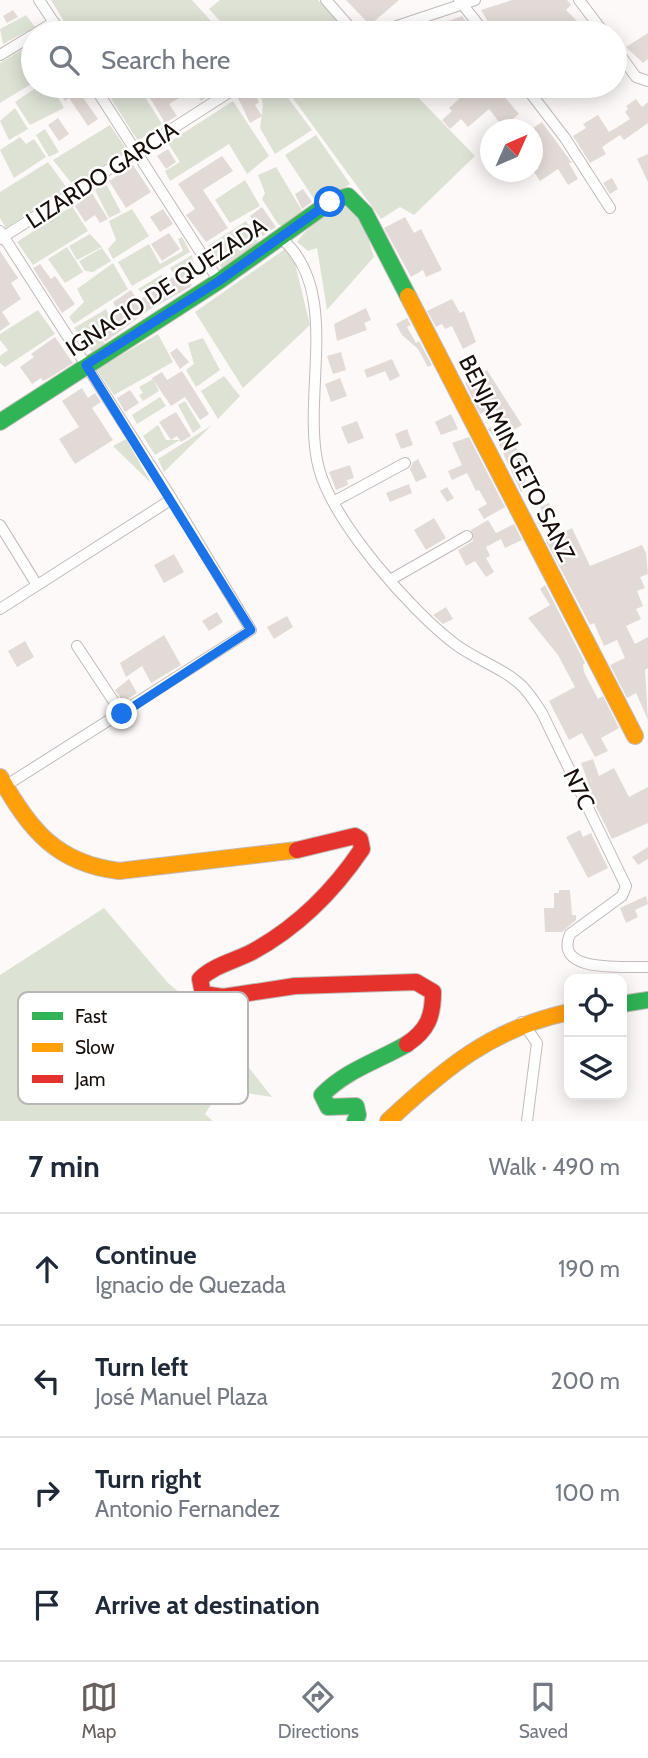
<!DOCTYPE html>
<meta charset="utf-8">
<style>
:root{--surface:#fff;--page:#f2f2f3;--text:#1f2937;--muted:#747a83;--line:#e0e1e3;--accent:#68605d}
body{margin:0;font-family:Cabin,sans-serif;background:var(--page);color:var(--text)}
.controls{position:absolute;right:21px;bottom:21px;display:grid;overflow:hidden;border-radius:14px;box-shadow:0 4px 18px #0003}
.controls button{width:63px;height:63px;display:grid;place-items:center;padding:0;border:0;border-bottom:2px solid var(--line);background:var(--surface);color:var(--text);font:35px sans-serif}
.compass{position:absolute;left:480px;top:119px;width:63px;height:63px;border-radius:50%;background:var(--surface);box-shadow:0 4px 18px #0003;rotate:45deg}
.stop{position:absolute;width:21px;height:21px;margin:-16px;border:5px solid #1a73e8;border-radius:50%;background:#fff}
.stop.end{background:#1a73e8;border-color:#fff;box-shadow:0 2px 7px #0008}
.list{margin:0;padding:0;list-style:none}
h2{display:flex;justify-content:space-between;align-items:center;height:91px;margin:0;padding:0 28px;font-size:30px}
h2 small{font-size:23px;font-weight:400;color:var(--muted)}
.list li{display:grid;grid-template-columns:46px 1fr auto;gap:21px;align-items:center;box-sizing:border-box;height:112px;padding:0 28px;border-top:2px solid var(--line)}
.list b{display:block;font-size:26px;white-space:nowrap}
.list p{margin:0;font-size:23px;white-space:nowrap;color:var(--muted)}
.list em{font-size:23px;font-style:normal;color:var(--muted)}
.icon{flex:none;width:38px;height:38px;fill:none;stroke:currentColor;stroke-width:2;stroke-linecap:round;stroke-linejoin:round}
.map{position:relative;flex:none;width:648px;height:1121px;overflow:hidden}
.search{position:absolute;background:var(--surface);box-shadow:0 4px 18px #0003;left:21px;right:21px;top:21px;height:77px;display:flex;align-items:center;gap:18px;box-sizing:border-box;padding:0 24px;border-radius:38px;color:var(--muted);font-size:26px}
.sheet{height:539px;background:var(--surface)}
nav{display:flex;justify-content:space-around;align-items:center;box-sizing:border-box;height:98px;border-top:2px solid var(--line);background:var(--surface);font-size:19px;color:var(--muted)}
nav a{display:grid;justify-items:center;gap:4px}
nav .on{color:var(--accent)}
.map>svg:first-child{display:block}
</style>
<div class="map">
<svg width="648" height="1121" viewBox="0 0 648 1121">
<rect width="100%" height="100%" fill="#fdf9f8"/>
<path fill="#dde2d5" d="M51 0H192L222 33H71Z
M220 0H318L349 33H231L209 9Z
M33 43V83L0 103V63Z
M103 86H138L162 124 138 141Z
M190 86H221L201 101Z
M264 86H279L312 130 275 154 260 128 263 104 259 90Z
M37 87 43 95 54 90 64 108 30 125 15 102Z
M233 101 269 156 247 174 229 144 170 181 165 171 180 162 168 143Z
M15 108 28 129 9 140 0 121Z
M110 125 127 150 73 185 53 160Z
M45 129 59 152 49 157 36 135Z
M316 135 350 184 318 205 285 155Z
M20 137 26 144 34 139 46 157 14 178 0 150Z
M48 162 67 188 6 228 0 218V192Z
M276 167 304 214 287 229 278 224 262 199 265 193 258 175Z
M245 180 260 206 230 223 215 200Z
M105 182 121 212 109 218 95 190Z
M72 206 88 231 33 265 17 242Z
M132 209 149 236 113 259 108 249 116 240 109 221Z
M246 221 260 244 224 272 208 246Z
M90 234 102 247 77 260 69 246Z
M182 237 190 252 132 286 118 262 149 244 160 264 183 251 178 239Z
M67 247 83 272 65 283 48 259Z
M102 248 111 261 93 272 85 271 79 261Z
M285 249 293 255 310 325 243 388 195 312Z
M192 255 195 270 178 280 170 268Z
M113 263 128 289 74 324 69 317 84 302 77 289Z
M161 275 169 287 163 291 158 284 143 294 138 289Z
M106 309 113 325 99 334 105 344 92 352 74 328Z
M38 310 55 334 5 367 0 363V356L8 350 0 340V334Z
M158 334 173 362 114 395 96 369Z
M203 338 220 370 196 387 186 370 194 364 188 343Z
M224 376 240 396 218 419 201 391Z
M153 379 159 391 143 401 139 395 143 393 139 387Z
M160 397 166 406 137 424 132 415Z
M185 401 201 427 193 433 178 405Z
M158 425 166 440H180L155 455 143 436Z
M212 425 164 472 158 459Z
M126 439 151 483 113 446Z"/>
<path fill="#dde3d4" d="M26 15 35 27 3 44 0 29Z
M284 86H407L475 156 414 215 400 207 381 219Z
M351 205 367 234 374 257 327 310 317 248 308 251 297 242C310 223 329 211 351 205Z
M104 908 168 983 207 1015 272 1097 221 1089 205 1114 213 1121H0V975Z"/>
<path fill="#e2dad6" d="M346 0H399L370 25Z
M512 0H567L571 5 566 10 578 22 563 33H495L481 10Z
M13 10 18 17 7 23 3 16Z
M462 16 472 30 467 33H416Z
M648 33V59L643 63 626 47Z
M56 86H75L98 119 88 126 69 98 65 101Z
M143 86H183L188 93 169 104 177 116 165 123Z
M450 86H515L503 95 519 114 503 127 489 109 468 127 461 119 450 129 442 120 452 111 449 108 460 98Z
M252 89 259 102 255 105 262 116 250 123 238 98Z
M636 99 642 107 648 102V123L624 140 620 135 602 147 606 154 590 163 573 136 586 128 583 124 598 115 609 132 616 128 630 119 625 112 628 109 626 106Z
M58 118 69 134 59 141 48 125Z
M542 122 572 163H569L578 179 568 185 558 169 540 181 534 172 539 168 533 158 536 154 533 148V128Z
M168 149 176 162 166 169 157 156Z
M648 154V182L637 159Z
M222 156 233 171 203 190 228 228 206 242 186 215 195 209 178 184Z
M133 165 151 192 126 208 109 181Z
M612 178 618 189 610 194 603 183Z
M303 189 312 202 302 209 295 194Z
M92 193 108 219 100 223 95 215 85 222 75 206Z
M262 207 276 227 263 236 250 216Z
M163 209 173 224 160 232 150 217Z
M405 217 414 233 421 229 442 270 426 277 423 270 411 277 384 228Z
M169 233 180 249 162 261 151 244Z
M0 251 18 278 11 283 21 299 2 312 10 324 0 331Z
M40 264 51 279 55 276 75 304 62 313 33 268Z
M186 276 192 286 149 310 105 342 102 336 116 326 112 319 119 313 113 302 131 290 138 301 173 277 177 283Z
M452 299 460 313 464 311 476 342 463 349 452 326 445 329 442 324 436 327 427 311Z
M366 308 371 320 364 323 367 330 337 341 334 324Z
M407 318 411 325 407 327 416 343 419 341 432 365 428 367 418 349 402 335 396 324Z
M55 337 73 363 49 378 43 381 41 378 32 384 20 367 34 357 31 354Z
M177 348 189 362 180 369 170 353Z
M341 352 346 370 333 374 327 356Z
M392 359 400 376 390 381 385 371 367 378 364 370Z
M487 370 522 425 508 433 530 472 525 475 526 490 521 492 497 440 488 429 503 423 494 407 480 414 465 383Z
M182 371 209 414 200 420 185 397 171 406 152 378 162 372 167 380Z
M340 378 347 396 331 402 325 384Z
M82 388 88 398 95 393 101 402 92 408 113 440 75 464 59 439 79 427 62 401Z
M130 390 139 403 125 412 117 398Z
M176 412 191 436 181 442 177 436 171 440 159 422Z
M451 414 458 429 441 435 435 422Z
M357 421 364 438 348 444 341 427Z
M407 429 413 445 401 449 395 434Z
M469 437 505 507 484 519 478 509 487 504 479 490 476 491 467 473 452 480 448 471 462 465 452 443Z
M418 459 427 477 416 482 410 469 413 462Z
M350 465 354 478 347 480 348 485 336 490 329 472Z
M409 484 412 493 390 502 386 493Z
M447 487 454 498 447 502 440 491Z
M549 503 553 513 544 516 540 507Z
M434 518 446 538 426 550 414 530Z
M488 520 496 533 514 524 522 540 505 548 501 539 486 547 490 556 486 558 494 572 486 577 475 561 466 566 458 550 473 541 471 530Z
M572 528 590 566 642 545 646 553 648 574 640 577 645 588 637 591 643 606 636 609 641 619 626 626 635 644 648 637V668L645 670 648 720 636 693 627 698 610 665 625 658 617 640 604 646 594 623 590 625 546 541Z
M174 554 184 572 164 583 154 565Z
M545 585 585 663 583 665 584 672 598 699 603 696 619 728 601 738 608 751 595 757 582 733 569 740 549 701 575 687 558 655 528 618 550 605 540 589Z
M446 607 453 619 443 624 433 615Z
M217 612 223 622 209 631 202 621Z
M287 616 293 627 274 639 267 627Z
M164 635 181 665 151 683 142 666 126 677 120 663Z
M25 641 34 657 17 667 8 651Z
M129 679 137 693 123 702 115 690Z
M593 759 599 776 614 768 629 797 648 787V823L612 839 585 784 588 782 581 763Z
M580 830 583 837 591 833 608 868 588 878 566 837Z
M648 847V859L638 865 632 857Z
M559 890H570L572 915H576V920L562 932H545L544 908H554V893H559Z
M646 896 648 904 635 910 638 917 626 923 620 908Z"/>
<g fill="none" stroke-linecap="round" stroke-linejoin="round">
<defs>
<path id="street" d="M39 0 61 33
M326 0 355 33
M459 0 485 33
M579 0 604 33
M36 33 54 22
M376 33 475 0
M615 48 636 77 648 81
M0 55 33 35
M94 86 219 281
M525 86 565 138 610 208
M0 231 172 499 251 630 2 788
M0 239 239 86
M282 239C343 292 300 398 319 469 334 523 411 611 455 644 476 660 504 668 523 687 530 694 536 704 542 713L626 886 622 896 570 934C553 974 625 966 648 967
M333 502 405 463
M0 525 37 585
M390 580 467 536
M0 609 172 499
M77 646 122 714
M522 1022 537 1043 527 1121"/>
<path id="fast" d="M0 422 219 281 330 202 348 196 365 213 408 296
M622 1004 648 1000
M355 1121 358 1115 356 1106 328 1107 322 1095C346 1070 378 1061 407 1044"/>
<path id="slow" d="M408 296 635 736
M0 777C30 830 56 863 119 871L297 850
M388 1121C445 1068 491 1029 569 1012"/>
<path id="jam" d="M297 850 355 836 360 839 362 849C333 892 298 927 252 952 235 961 214 965 200 979L203 994 223 997 295 986 416 982 433 992C433 1016 428 1030 407 1044"/>
</defs>
<use href="#street" stroke="#c2bab8" stroke-width="12"/>
<use href="#fast" stroke="#c2bab8" stroke-width="18"/>
<use href="#slow" stroke="#c2bab8" stroke-width="18"/>
<use href="#jam" stroke="#c2bab8" stroke-width="18"/>
<use href="#street" stroke="#fffefe" stroke-width="10"/>
<use href="#fast" stroke="#30b455" stroke-width="16"/>
<use href="#slow" stroke="#ff9f0a" stroke-width="16"/>
<use href="#jam" stroke="#e5322d" stroke-width="16"/>
</g>
<g fill="none" stroke-linecap="round" stroke-linejoin="round">
<path stroke="#1a73e8" stroke-width="9" d="M122 714 251 630 86 365 219 281 330 202"/>
</g>
<g text-anchor="middle" stroke-width="5" stroke-linejoin="round" paint-order="stroke">
<g font-size="23" fill="#170d09" stroke="#fff">
<text transform="translate(102 175) rotate(-33)" y="8">LIZARDO GARCIA</text>
<text transform="translate(166 287) rotate(-33)" y="8">IGNACIO DE QUEZADA</text>
<text transform="translate(517 458) rotate(63)" y="8">BENJAMIN GETO SANZ</text>
<text transform="translate(579 789) rotate(64)" y="8">N7C</text>
</g>
</g>
<rect x="18" y="992" width="230" height="112" rx="10" fill="#fff" stroke="#b9b6b5" stroke-width="2"/>
<rect x="32" y="1012" width="31" height="8" fill="#30b455"/>
<rect x="32" y="1043" width="31" height="9" fill="#ff9f0a"/>
<rect x="32" y="1075" width="31" height="8" fill="#e5322d"/>
<g font-size="19" fill="#170d09">
<text x="75" y="1023">Fast</text>
<text x="75" y="1054">Slow</text>
<text x="75" y="1086">Jam</text>
</g>
</svg>
<div class="controls">
<button><svg class="icon" aria-label="locate" viewBox="0 0 24 24"><circle cx="12" cy="12" r="6"/><path d="M12 2v4M12 18v4M2 12h4M18 12h4"/></svg></button>
<button><svg class="icon" aria-label="layers" viewBox="0 0 24 24"><path d="M12 4l9 5-9 5-9-5zM3 14l9 5 9-5"/></svg></button>
</div>
<svg class="compass" viewBox="-18 -18 36 36"><path d="M0-13l5 13h-10z" fill="#e53935"/><path d="M0 13l5-13h-10z" fill="#747a83"/></svg>
<div class="stop" style="left:330px;top:202px"></div>
<div class="stop end" style="left:122px;top:714px"></div>
<div class="search"><svg class="icon" aria-label="search" viewBox="0 0 24 24"><circle cx="10" cy="10" r="6"/><path d="M15 15l6 6"/></svg>Search here</div>
</div>
<section class="sheet">
<h2>7 min<small>Walk · 490 m</small></h2>
<ul class="list">
<li><svg class="icon" aria-label="ahead" viewBox="0 0 24 24"><path d="M12 20V5M6 11l6-6 6 6"/></svg><div><b>Continue</b><p>Ignacio de Quezada</p></div><em>190 m</em></li>
<li><svg class="icon" aria-label="left" viewBox="0 0 24 24"><path d="M17 20v-9H6M10 6l-5 5 5 5"/></svg><div><b>Turn left</b><p>José Manuel Plaza</p></div><em>200 m</em></li>
<li><svg class="icon" aria-label="right" viewBox="0 0 24 24"><path d="M7 20v-9h11M14 6l5 5-5 5"/></svg><div><b>Turn right</b><p>Antonio Fernandez</p></div><em>100 m</em></li>
<li><svg class="icon" aria-label="arrive" viewBox="0 0 24 24"><path d="M6 21V4h12l-3 4 3 4H6"/></svg><div><b>Arrive at destination</b></div></li>
</ul>
</section>
<nav>
<a class="on"><svg class="icon" aria-label="map" viewBox="0 0 24 24"><path d="M3 6l6-2 6 2 6-2v14l-6 2-6-2-6 2zM9 4v14M15 6v14"/></svg>Map</a>
<a><svg class="icon" aria-label="directions" viewBox="0 0 24 24"><path d="M12 3l9 9-9 9-9-9zM9 14v-3h6M13 9l2 2-2 2"/></svg>Directions</a>
<a><svg class="icon" aria-label="saved" viewBox="0 0 24 24"><path d="M7 4h10v16l-5-4-5 4z"/></svg>Saved</a>
</nav>
